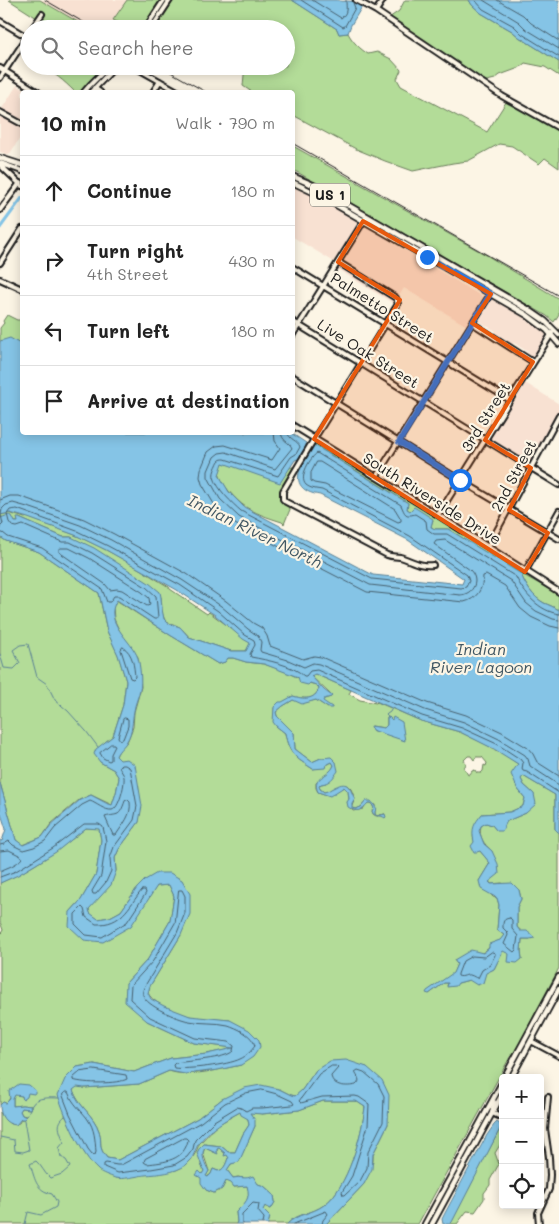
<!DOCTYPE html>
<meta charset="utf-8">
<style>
:root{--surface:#fff;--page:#f2f2f2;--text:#222;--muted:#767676;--line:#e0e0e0}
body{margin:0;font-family:Mali,sans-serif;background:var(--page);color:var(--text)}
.controls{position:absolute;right:15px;bottom:15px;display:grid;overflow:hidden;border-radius:5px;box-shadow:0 2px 12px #0003}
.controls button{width:45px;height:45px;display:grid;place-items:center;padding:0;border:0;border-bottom:1px solid var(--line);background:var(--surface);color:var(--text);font:25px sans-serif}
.stop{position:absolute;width:15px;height:15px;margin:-11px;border:4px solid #1a73e8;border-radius:50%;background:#fff}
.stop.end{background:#1a73e8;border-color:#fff;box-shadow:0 1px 5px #0008}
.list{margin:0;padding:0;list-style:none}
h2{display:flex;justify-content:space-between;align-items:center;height:65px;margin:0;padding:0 20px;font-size:21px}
h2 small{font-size:16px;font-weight:400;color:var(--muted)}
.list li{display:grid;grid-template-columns:32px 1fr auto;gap:15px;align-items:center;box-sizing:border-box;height:70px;padding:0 20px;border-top:1px solid var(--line)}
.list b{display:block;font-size:19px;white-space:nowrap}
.list p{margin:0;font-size:16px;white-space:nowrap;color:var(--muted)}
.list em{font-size:16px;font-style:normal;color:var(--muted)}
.icon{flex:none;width:28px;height:28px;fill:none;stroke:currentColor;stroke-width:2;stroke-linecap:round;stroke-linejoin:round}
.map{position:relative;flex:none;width:559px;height:1224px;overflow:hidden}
.search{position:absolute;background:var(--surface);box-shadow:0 2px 12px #0003;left:20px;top:20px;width:275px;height:55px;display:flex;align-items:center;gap:12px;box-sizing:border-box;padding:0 18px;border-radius:28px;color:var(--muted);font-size:19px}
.panel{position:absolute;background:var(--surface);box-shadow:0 2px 12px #0003;left:20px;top:90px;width:275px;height:345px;border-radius:5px}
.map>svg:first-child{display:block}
</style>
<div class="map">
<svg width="559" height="1224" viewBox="0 0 559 1224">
<rect width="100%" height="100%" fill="#fcf5e5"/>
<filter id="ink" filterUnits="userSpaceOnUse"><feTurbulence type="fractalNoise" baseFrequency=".02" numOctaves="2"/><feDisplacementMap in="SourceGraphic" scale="10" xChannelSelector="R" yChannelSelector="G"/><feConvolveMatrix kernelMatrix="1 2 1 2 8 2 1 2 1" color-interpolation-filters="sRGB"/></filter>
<g filter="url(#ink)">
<path fill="#f8e1d2" d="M40 0H127L107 29H90Z
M17 85 28 92H22V123L1 110Z
M0 113 22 126V135L9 155 0 152Z
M292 184 316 195 361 221 336 263 293 237Z
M364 225 484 298 467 326 404 288 394 304 337 269Z
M491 296 533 320 549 335 533 360 530 358 528 352 514 343 511 346 493 335 496 331 476 320Z
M522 384H527L559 404V413L532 464 530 465 489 440Z"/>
<path fill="#b3dc98" stroke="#687c5a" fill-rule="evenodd" d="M9 0H40L90 29H36L42 21 40 19 43 14 41 12 37 18Z
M127 0H162L143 29H133L113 20Z
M172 0H292L337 29 339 34 348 33C352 41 360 49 368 54L377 52 391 59 401 70 397 79 401 86 487 132 508 99 559 128V168L545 158 539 164 512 146 499 144 468 161 453 163 413 171 385 161 356 149 293 115 292 92H252L243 86 244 75 246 66H286V29H264L263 26H258L255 29H153Z
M405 0H469L472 5 481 13 512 31 519 37 559 62V76L545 67 525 63 519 68 500 75 495 79 487 81 479 78 389 18 399 11Z
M39 66H107L89 83 82 92H75C64 81 54 72 39 66Z
M293 146 488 256 559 299V314L554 322 547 316 297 172 293 171Z
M7 315 17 320H22V342L0 343V328L4 323 3 321Z
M316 442 508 561 527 577 559 595V610C554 607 549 605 544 603 533 597 525 585 521 574L448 529H434L431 526 433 520 410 511 407 509 408 503 313 444Z
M222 463 287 469 292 467H295L281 490C280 499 285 502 291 507L284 524 282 522C269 518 254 513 243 505 234 498 219 482 219 470 220 469 222 463 222 463Z
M9 513 25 518 27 517C47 525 68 531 88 541 116 554 143 571 169 587L170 589 207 614 209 612 251 643 246 651H231L189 637C185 632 180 626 173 624 169 623 166 623 164 618 161 612 162 604 161 597L71 537H63L19 518 18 522H15L13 520 1 517 0 518V515Z
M0 537 6 541 39 552 99 593 107 631 118 654 126 681 123 705 113 736 105 742 100 762 114 770 119 778 116 793 112 805 91 795 79 800 51 824 42 837 22 845 16 840 0 783Z
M116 600 170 635 218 664 225 662 228 658H233L246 662 264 664 284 671 309 683 316 685 319 688C315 701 303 699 293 696L274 708 276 726 285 733C289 755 296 758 313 769L325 766 332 762 334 765 332 770 316 783V788L318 792 324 794 344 787 348 790 349 800 347 802 353 811 363 809 367 803H371L374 808 372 811 373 814 376 816 385 814 377 816 375 814V805L366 801 361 807 356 809 351 808 355 799 351 789 347 785 335 787 329 791 324 792 320 789 319 786 321 784 326 783 336 762 321 758 312 762 295 749 294 733 277 716 276 712 283 706 293 700 307 702 316 700 328 708 322 701 324 699 331 697 332 696 311 676 315 674 351 690 349 694 360 700 376 703 377 702 421 721 460 732 489 746 495 751 502 753 518 764 517 788 525 798 523 806 510 812 482 814C480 820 475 826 474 832 470 843 484 855 490 863L479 881 493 897 497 898 499 905 497 930 504 935 501 940 490 944 489 948 482 953 454 960 457 964 453 974 428 991 429 994 444 983H448L447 986 469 980 494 969 503 950 509 954 522 959 521 951 522 939H530L517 927V907L521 899 519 890 502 883 491 884 489 881 492 851C484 844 478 837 481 826L486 823 492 825 497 831 507 821 526 813 534 794 524 785 521 779 523 776 555 795V829L559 833V968L516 1050 510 1057 418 1224H326L364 1184 373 1161V1154L388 1124 367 1067 316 1070 302 1090 296 1096 291 1095 279 1089 222 1099 198 1118 118 1160 107 1158C97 1146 103 1144 99 1131 94 1115 78 1106 73 1090L77 1086 84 1088 139 1084 169 1071C188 1078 221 1069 241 1065L230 1020C217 1019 202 1019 189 1016 178 1013 153 1004 148 993L150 986 181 935 182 880H145L137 888 121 911 110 917 98 919 90 914 89 909 116 871 115 858 119 849 139 822 120 760 116 756 119 750 127 742 133 727 134 712 141 687 138 657 120 632 114 619 113 607ZM388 717 392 721 393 718 405 740 372 730V726L384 728 387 725V718ZM468 756H471L474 760 476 757H482L487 763 486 766 484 765 483 771 481 773H477L475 770 472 771 470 774 468 775 464 768 466 764 464 760Z
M86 828H99L101 840 96 874 81 900 70 912 84 940 146 901 157 886 169 885 174 896 170 921 148 959 126 983 147 1021 194 1043 235 1048 207 1054 171 1058 134 1072 94 1064 77 1067 65 1115 84 1152 98 1170H176L186 1165 191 1160 196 1152 199 1144 217 1125 240 1112 248 1119 249 1125 243 1134 235 1152H228L221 1146 204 1144 198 1155 201 1160V1164L204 1171 201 1177 206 1190 214 1193 222 1189 226 1181 232 1182 234 1187 247 1186 249 1192 250 1189 258 1190 263 1193C262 1196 257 1198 254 1198L249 1193 247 1201 236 1212 237 1222 236 1224H0V1112L1 1114 10 1124 19 1123 21 1119H24L26 1116 22 1115 20 1111 22 1108 30 1109 31 1106 22 1105 13 1106V1099L15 1094 22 1096 23 1099 19 1084 6 1104 3 1102 0 1105V935L3 930 0 922V883C32 869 59 850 86 828Z
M323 1101H356L365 1107C362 1135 348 1188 324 1205 312 1214 298 1213 287 1224H268L270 1217 263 1210 264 1206 271 1209 275 1202 274 1195 264 1186 258 1184 247 1179 238 1177 233 1178 227 1170 231 1164 239 1161 255 1126 250 1112 262 1114 299 1110Z
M503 1123V1140L495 1153 499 1164 490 1180V1185L484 1193V1199L475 1212 467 1211 457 1224H450L501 1127 500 1124Z
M205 1148 216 1153 217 1152V1148H219L230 1158H228C226 1164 224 1170 218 1171L213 1169 211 1174 207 1177 206 1176 209 1171 203 1153Z"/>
<path fill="#85c4e6" stroke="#5b8195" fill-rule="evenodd" d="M292 0H337C342 2 344 1 348 1 354 1 358 3 363 5L351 25 348 33 339 34 337 29Z
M469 0H559V62L519 37 512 31 481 13 472 5Z
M10 338 22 345V432L291 433 306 443V447L301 454 306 458 314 445 408 503 407 509 410 511 414 507 433 519 431 527 435 529H448L521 574C525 585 533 597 544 603 549 605 554 607 559 610V833L555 829V795L523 776 521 779 524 785 534 794 536 804 526 813 507 821 502 831H497L492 825 486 823 481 826 479 831 484 844 492 851 498 864 499 874 489 882 491 884 512 883 519 890 521 899 517 907V927L520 931H527L535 938 530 939H522L521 951 522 959 517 963 508 962 509 954 503 951 494 969 486 973 483 983 477 985 469 980 458 983 456 986 447 987 448 983H444L429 994 426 993 427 991 453 973 457 964 454 960 471 950 483 953 489 948V944L500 940 504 935 497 930 499 905 497 898 481 889 479 881 490 863 480 851 477 852H474L471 846 474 842C471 828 474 824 482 814L510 812 523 806 525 798 517 788 511 774 518 764 494 749 460 732 421 721 315 674 311 676 324 690 332 696 331 697 324 699 323 701 332 707V708H328L316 700 302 704 293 700 283 706 276 712 277 716 294 733 295 749 312 762 321 758 331 757 336 762 338 771C333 778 330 783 321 784L319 786 320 789 324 792C329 791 330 789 335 787 349 779 350 790 355 799L352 804V808L356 809 361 807 366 801H371L377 809 375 811V814L377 816 385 814 386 817 385 818C380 814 374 818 372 811L374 808 371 803H368C361 811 357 813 348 807L347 802 349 799 348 791 344 787 330 796 318 792C311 776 329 778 334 765L332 762 326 765 325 768 313 769C296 758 289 755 285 733L276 726 273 722 274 707 279 702H282L293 696C303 699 315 701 319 688L316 685 310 683 308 685 300 683 298 677 264 664 246 662 233 658H228L225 662 218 664 170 635 117 600C102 622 132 640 138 658 140 665 142 682 140 689 139 696 135 703 134 711 132 721 133 731 127 741 124 747 119 749 116 756L120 760 127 759 135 765 142 806 139 822 119 849 115 858 116 871 111 885 89 909 90 913 98 919 110 917 121 911 137 888 145 880 157 873H170L182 880 190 894V914L181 935 150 986 148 993 151 999 164 1006 190 1016 230 1020 249 1030 259 1040 260 1047 253 1057 241 1065 218 1070 185 1074 169 1071 139 1084 84 1088 77 1087 73 1090C78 1106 94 1115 99 1131 103 1144 97 1146 107 1158L118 1160 198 1118 222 1099 244 1088 261 1085 279 1089 291 1095 295 1096 302 1090 316 1070 330 1061 346 1060 367 1067 382 1080 389 1095 388 1124 373 1154 372 1169 364 1184 326 1224H287C298 1213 312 1214 324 1205 348 1188 362 1134 365 1107L356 1101H323L299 1110 262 1114 250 1113 255 1120V1126L239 1162 231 1164 227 1170 233 1178C242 1176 244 1180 253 1176L258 1184 264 1186 274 1195 275 1202 271 1209 265 1206 263 1210 270 1217 268 1224H236L237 1222 236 1212C245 1203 251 1199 247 1186L234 1187 231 1183 226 1181 222 1189 214 1193 206 1190 201 1183V1178L196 1175 199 1171 202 1174 204 1171C201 1165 200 1160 197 1153L199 1149 204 1144 221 1146 228 1152H235L243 1134 249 1125 248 1119 241 1115 240 1112C225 1120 211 1128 200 1142 194 1149 195 1158 186 1165 175 1173 159 1174 145 1175 137 1176 122 1180 115 1178 110 1176 101 1173 98 1170 81 1155 65 1116 58 1095L65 1079 77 1067 94 1064 134 1072 171 1058 207 1054 233 1048 194 1043 147 1021 125 1002 126 983 148 959 170 921 174 896 169 885 157 886 131 926 103 942 84 940 69 926 70 912 81 900 96 874 101 840 99 829 86 828 56 852 18 875 0 883V840L2 841 6 829 0 811V783L16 840 23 845 42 837 51 825 80 800 91 795 106 803 112 805 116 793 119 778 114 770 100 762 94 754 96 749 113 736 123 705 126 681 118 655 107 631 99 593 39 552 6 541 0 537V518L9 515 12 516 15 522H18L17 518H19L63 537H71L94 548 149 583 160 592 161 597 162 609 164 619 168 623 180 627 189 637 231 651H246L250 643 243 639 215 615 177 590 106 550 75 535 28 518 10 513 0 515V341ZM299 459 303 463C293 481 300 492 320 495L408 540 464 579 462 584 373 575 244 507 229 492 219 475 223 463 280 483 295 460ZM205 1148 218 1154 217 1152V1149L219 1148 225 1153 224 1156 227 1155 229 1158H228C226 1164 224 1170 218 1171L213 1169 211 1174 208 1177 206 1176 209 1171C205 1164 200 1154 205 1148Z
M389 717 392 720 393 717 402 722 405 741 372 730 371 726 384 728 387 725V718Z
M19 1084 29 1085 36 1091 34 1094 28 1093 27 1097 23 1100 22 1096 15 1095 13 1099V1106L22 1105 31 1106 30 1109 22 1108 20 1111 22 1115 26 1117 24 1119H21L16 1125C5 1124 0 1116 0 1105L3 1102 6 1103 10 1099 9 1091Z
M497 1122 500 1124 501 1127 452 1222 450 1224H443L442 1219 445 1213 487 1135 494 1125Z"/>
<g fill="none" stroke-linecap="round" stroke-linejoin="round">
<path stroke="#465f6d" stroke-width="1" d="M301 0 343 27 345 26 355 8 352 0
M312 0 341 18C348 13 346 8 346 0
M475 0 483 9 514 26 522 34 559 57
M483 0 519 22 526 29 559 49
M497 0 523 15 531 23 559 41
M274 432 275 441 280 448 272 460 225 445 216 446 208 452 201 469 200 477 202 484 214 504 233 523 367 592 464 602C477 599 483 589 483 576L486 575 505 586 520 608 531 617 550 626 559 628
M281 432C282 442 289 441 292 448L275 469 226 452 219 453 214 457 208 471V477L220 499 239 517 370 585 460 595C474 594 480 580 470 570L434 544 436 541 445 540 511 581 526 603 536 611 553 619 559 620
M287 432C289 440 298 440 300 447L296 454 291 457 278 476 225 459C220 459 219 460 217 465 215 469 213 473 214 477 217 489 232 503 241 511L372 579 461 588 466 587 469 581 467 575 410 536 322 490C317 489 311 489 306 485 298 477 311 457 317 453L401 505C405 514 405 517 415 514L426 521 427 529 434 534H447L516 577C524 594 539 611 559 614
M317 462H320L395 509 401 519V521L398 522 325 485 314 483 311 481V473Z
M0 500 10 496H19L84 519 114 534 187 574 226 601 253 623 262 628 267 636 270 646 303 659 314 656 321 657 427 703 466 715 502 732 528 748 533 754 537 762 559 776
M0 527 3 524 1 515 2 509 6 505 13 503 31 508 80 525 111 540 182 580 221 606 248 629 258 636 261 642 260 650 261 652 288 660 304 667 313 663 319 664 425 710 464 722 499 739 525 755 528 759 530 766 559 785
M0 533H3L8 537 42 548 102 589 107 602H110L114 596H119L154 619H157L158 617 156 596 146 587 92 553 70 542H62L23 525 17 527 12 526 9 522 7 514 10 510 17 509 77 531 108 546 180 585 218 611 245 635 254 640 255 645 250 654 251 657C267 660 293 665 304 676H306L310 671 317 670 422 716 462 728 497 744 520 759 523 763 522 769 523 771 527 772 559 793
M61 548H69L89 558 142 592 149 598 150 605 147 606 122 590 117 589 110 590 105 584 59 552V550Z
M123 647C133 653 134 666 135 677L133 679 130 678 121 650Z
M125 718 128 719V726L123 739 120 740 118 737 123 719Z
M111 744H114L115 746 111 754V760L109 761 103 758 100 753Z
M128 800 130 802C132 815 123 824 116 835H113L105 817C119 813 119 818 125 801Z
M0 845 4 844 9 841 13 845 23 850 34 847 45 841 55 828 82 805 90 801C96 803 105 811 112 810 119 809 125 784 124 777 124 774 120 770 119 767L121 765H125L130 768 137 806 134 820 114 847 110 858 111 871 106 882 96 894H93L92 891 101 876 106 841 103 827 99 824H84L53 848 16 871 0 877
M0 851 9 850 21 856 22 858C17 865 8 867 0 871
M142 890H145L146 893 127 922 102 937 86 935 75 924V914L82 907 84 909 86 917 96 924C122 925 128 907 142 890Z
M179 890H182L185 896V913L177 933 146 984C144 987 142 991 143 995 146 1006 178 1019 189 1021 202 1024 216 1022 228 1025 237 1028 253 1035 255 1046 251 1051 247 1056 240 1059 228 1065 188 1070 174 1068L173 1065 175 1063C187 1061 226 1059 233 1051L234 1046 229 1042 195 1038 150 1017 130 999 131 985 153 961 175 923Z
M510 918 512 920V929L518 936 516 950 514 952 504 944 508 935 507 932 503 928C503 921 503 919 510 918Z
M492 952 495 953V955L490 965 482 970 478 978C475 978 474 976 470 975 466 974 463 978 458 976V974L463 961 472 956 484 957Z
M332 1066H336L338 1068 331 1076C333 1087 347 1087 356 1085 362 1080 357 1077 355 1072L358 1070 364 1072 378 1084 384 1096 383 1122 368 1152 367 1168 360 1181 345 1195H343L342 1192 352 1176 368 1126 369 1104 359 1097 355 1096 322 1097 301 1103 299 1101 319 1074Z
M94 1070 126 1075 127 1079C118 1084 84 1084 73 1080V1078L80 1072Z
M262 1090 277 1094 292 1101 294 1104 292 1105 262 1108H252L246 1111 241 1108 237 1107 214 1121 195 1140 193 1149 187 1157 174 1165 151 1169 118 1173 104 1167V1164L106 1163 117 1165H121L201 1122 225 1103 246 1093Z
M66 1092H68C73 1104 80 1109 87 1118 95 1129 95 1140 96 1152L95 1155 92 1154 88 1149 70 1114 63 1096Z
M184 1138H186L188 1140C184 1161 164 1162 147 1164L144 1162 145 1159Z
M242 1224V1214L253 1203 259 1204 258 1211 264 1218 263 1224
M294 1224 326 1211 328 1214 323 1220 322 1224"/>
<path stroke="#5b8195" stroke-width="1" d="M0 654 4 668 14 669 20 663 13 650 20 645 28 644 37 677 47 684 55 700 68 711 86 731 98 747
M388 717 386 715 387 714 390 712 392 708
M26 1116C30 1112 29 1109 32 1105 37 1096 50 1098 59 1098
M0 1137 14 1140 15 1151 23 1152 29 1150 24 1120
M25 1224 28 1212 41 1215 56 1207 57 1202 52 1194C35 1190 35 1178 30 1164L36 1161C42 1166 44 1173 50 1178L62 1174 70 1167 66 1160 61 1157 59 1148 64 1142C60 1131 55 1124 65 1116"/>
<path stroke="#85c4e6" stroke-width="3" d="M0 228 22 198"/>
<defs>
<path id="minor" d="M356 0 376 11 502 96 559 128
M376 11 383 0
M0 21 27 37
M32 29 42 14
M145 29 164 0
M151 29 170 0
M133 66 179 92
M0 68 38 92
M0 78 29 34
M94 88 100 92
M84 92 90 85 109 66
M91 92 116 66
M153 92 160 81
M0 112 22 124
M0 165 22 186
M0 210 20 183
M338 262 396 298 398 304 314 439 283 491V499L286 502 387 555C392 557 395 556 400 557 411 560 420 567 433 565
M0 263 22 229
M292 267 510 400
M0 279 22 289
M292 321 559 485
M472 323 533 362
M292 336 365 219
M292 376 460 480 559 539
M292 425 438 515 559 592
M376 477 491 293
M438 515 552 333
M488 547 559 416
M525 572 559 511
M531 1041 559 1056
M494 1102 492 1113 503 1118
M539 1224 538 1213 549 1189 550 1175 549 1157 545 1129 548 1097"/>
<path id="major" d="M0 158 22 165
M0 163 22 171
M292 176 313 185 529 310 545 321 559 335
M292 182 319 195 527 315 547 330 559 344
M504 1078 559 977
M511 1078 559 989
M425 1224 503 1081
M432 1224 503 1093"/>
</defs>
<use href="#minor" stroke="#1c1c1c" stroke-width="8"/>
<use href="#major" stroke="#1c1c1c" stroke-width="8"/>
<use href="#minor" stroke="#fcf5e5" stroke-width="4"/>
<use href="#major" stroke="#fcf5e5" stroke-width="4.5"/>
<path stroke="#1c1c1c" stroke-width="1" d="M45 0 95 29
M160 66 206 92
M292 143 559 296"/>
</g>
<defs><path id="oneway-chevron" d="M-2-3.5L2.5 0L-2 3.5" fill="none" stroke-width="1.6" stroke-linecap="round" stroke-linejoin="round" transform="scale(1.25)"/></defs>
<use stroke="#97938b" href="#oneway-chevron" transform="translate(368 281) rotate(-149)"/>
</g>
<g fill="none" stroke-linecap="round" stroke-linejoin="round" filter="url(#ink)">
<path stroke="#1a73e8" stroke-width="6" d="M427 257 490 294 399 442 460 480"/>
</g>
<path fill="#e8590c" fill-opacity="0.2" stroke="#e8590c" stroke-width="4" stroke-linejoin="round" d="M363 221 491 294 472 323 533 362 485 440 531 468 509 510 548 533 525 572 314 439 400 300 338 262Z"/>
<g text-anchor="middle" stroke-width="4.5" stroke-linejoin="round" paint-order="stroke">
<rect fill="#fcf5e5" stroke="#5f5d58" stroke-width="1" x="310" y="183.5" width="40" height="23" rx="4"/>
<g font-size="14" font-weight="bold" fill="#1c1c1c">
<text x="330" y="200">US 1</text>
</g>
<g font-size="15" fill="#1c1c1c" stroke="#fcf5e5">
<text transform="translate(382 308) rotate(32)" y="5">Palmetto Street</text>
<text transform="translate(368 354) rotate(32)" y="5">Live Oak Street</text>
<text transform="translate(486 417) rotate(-58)" y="5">3rd Street</text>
<text transform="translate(514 476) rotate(-62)" y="5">2nd Street</text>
<text transform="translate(432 499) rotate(32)" y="5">South Riverside Drive</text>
</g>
<g font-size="16" font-style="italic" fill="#415763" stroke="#fcf5e5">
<text transform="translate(255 531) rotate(26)" y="6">Indian River North</text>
<text x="481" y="655">Indian<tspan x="481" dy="18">River Lagoon</tspan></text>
</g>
</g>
</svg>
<div class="controls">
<button>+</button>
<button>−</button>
<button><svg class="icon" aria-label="locate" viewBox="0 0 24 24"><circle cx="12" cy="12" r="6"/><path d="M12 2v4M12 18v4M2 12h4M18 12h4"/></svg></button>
</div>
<div class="stop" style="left:460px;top:480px"></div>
<div class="stop end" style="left:427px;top:257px"></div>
<div class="search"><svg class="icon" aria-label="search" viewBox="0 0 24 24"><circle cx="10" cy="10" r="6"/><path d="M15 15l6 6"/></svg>Search here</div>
<section class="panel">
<h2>10 min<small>Walk · 790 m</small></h2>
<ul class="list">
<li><svg class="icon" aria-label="ahead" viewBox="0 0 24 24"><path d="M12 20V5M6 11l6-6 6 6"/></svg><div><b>Continue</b></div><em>180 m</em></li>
<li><svg class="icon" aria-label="right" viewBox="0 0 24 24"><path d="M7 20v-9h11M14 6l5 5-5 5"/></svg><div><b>Turn right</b><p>4th Street</p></div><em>430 m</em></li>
<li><svg class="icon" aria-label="left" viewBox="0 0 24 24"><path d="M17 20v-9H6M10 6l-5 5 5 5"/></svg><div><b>Turn left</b></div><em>180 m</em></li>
<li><svg class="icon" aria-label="arrive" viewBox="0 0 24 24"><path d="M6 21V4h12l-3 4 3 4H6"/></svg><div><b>Arrive at destination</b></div></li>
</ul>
</section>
</div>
